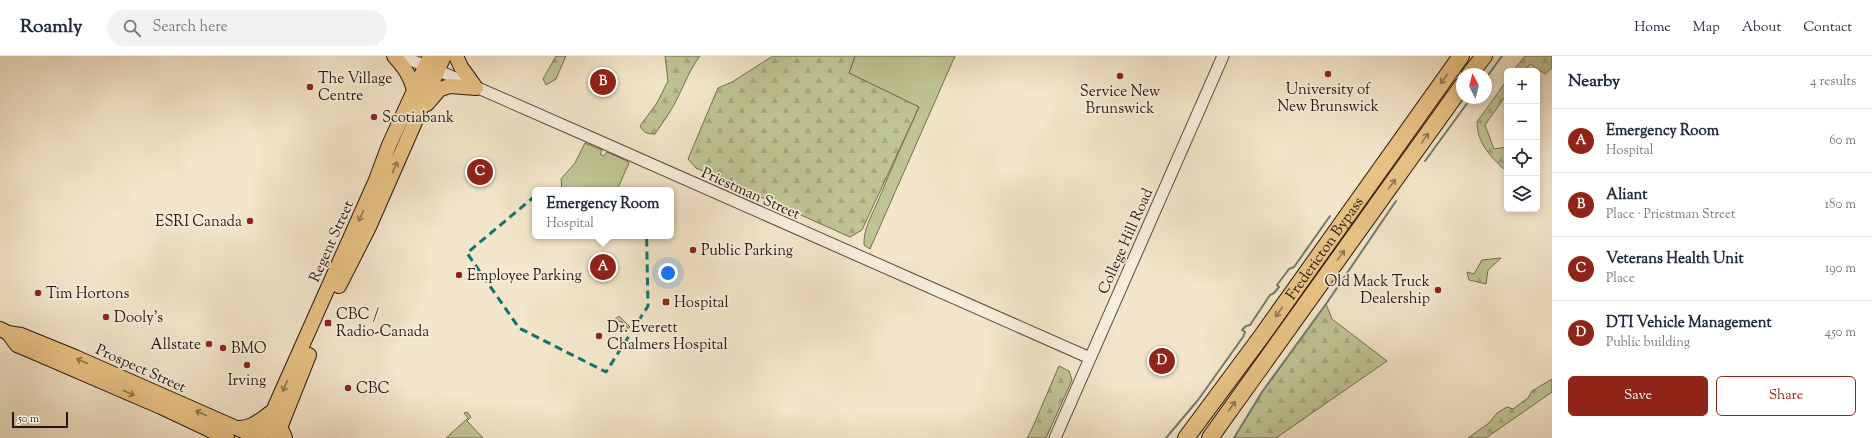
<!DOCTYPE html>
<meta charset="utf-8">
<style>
:root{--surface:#fff;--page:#f2f2f3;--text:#1f2937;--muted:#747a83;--line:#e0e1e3;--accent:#8f2418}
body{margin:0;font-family:"Sorts Mill Goudy",serif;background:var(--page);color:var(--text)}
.controls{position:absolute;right:12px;top:12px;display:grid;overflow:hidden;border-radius:6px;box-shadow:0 2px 10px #0003}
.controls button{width:36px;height:36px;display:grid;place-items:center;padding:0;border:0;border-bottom:1px solid var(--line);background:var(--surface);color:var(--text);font:20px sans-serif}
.compass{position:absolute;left:1456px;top:12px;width:36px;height:36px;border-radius:50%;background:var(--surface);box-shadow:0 2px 10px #0003;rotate:353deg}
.scale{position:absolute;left:12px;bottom:10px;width:56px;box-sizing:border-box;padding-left:4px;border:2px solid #26140c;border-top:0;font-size:11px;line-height:14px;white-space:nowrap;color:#26140c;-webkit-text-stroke:3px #f7efdd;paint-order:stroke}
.you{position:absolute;left:668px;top:217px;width:14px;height:14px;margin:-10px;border:3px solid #fff;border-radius:50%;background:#1a73e8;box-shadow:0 0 0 6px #1a73e833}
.badge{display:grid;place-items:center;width:26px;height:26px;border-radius:50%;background:var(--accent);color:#fff;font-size:13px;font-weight:700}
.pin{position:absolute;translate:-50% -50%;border:2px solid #fff;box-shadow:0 1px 4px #0006}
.popup{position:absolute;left:532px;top:131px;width:142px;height:52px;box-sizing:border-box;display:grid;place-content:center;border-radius:6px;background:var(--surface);filter:drop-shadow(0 1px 3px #0005);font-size:13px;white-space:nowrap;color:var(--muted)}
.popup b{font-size:15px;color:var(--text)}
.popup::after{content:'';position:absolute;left:50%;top:100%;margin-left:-8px;border:8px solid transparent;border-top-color:var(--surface)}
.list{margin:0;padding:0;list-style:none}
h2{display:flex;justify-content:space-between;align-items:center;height:52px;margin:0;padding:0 16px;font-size:17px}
h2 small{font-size:13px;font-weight:400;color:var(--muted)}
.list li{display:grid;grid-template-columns:26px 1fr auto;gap:12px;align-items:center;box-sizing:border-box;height:64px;padding:0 16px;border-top:1px solid var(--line)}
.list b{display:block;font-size:15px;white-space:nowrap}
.list p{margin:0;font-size:13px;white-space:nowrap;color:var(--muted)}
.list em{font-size:13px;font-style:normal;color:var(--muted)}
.actions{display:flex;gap:8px;padding:12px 16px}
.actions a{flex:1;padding:9px 0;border:1px solid var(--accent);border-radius:6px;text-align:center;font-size:14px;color:var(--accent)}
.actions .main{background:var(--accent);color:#fff}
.icon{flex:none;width:22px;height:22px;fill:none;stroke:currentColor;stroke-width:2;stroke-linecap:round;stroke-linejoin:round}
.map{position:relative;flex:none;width:1552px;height:382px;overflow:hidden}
header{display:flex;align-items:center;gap:24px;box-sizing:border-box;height:56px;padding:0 20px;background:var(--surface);border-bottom:1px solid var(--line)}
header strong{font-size:19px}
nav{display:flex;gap:22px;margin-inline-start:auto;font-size:14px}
.search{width:280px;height:36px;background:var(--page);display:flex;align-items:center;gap:10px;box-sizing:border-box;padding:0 14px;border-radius:22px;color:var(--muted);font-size:15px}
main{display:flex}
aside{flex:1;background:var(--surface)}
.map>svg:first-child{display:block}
</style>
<header>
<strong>Roamly</strong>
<div class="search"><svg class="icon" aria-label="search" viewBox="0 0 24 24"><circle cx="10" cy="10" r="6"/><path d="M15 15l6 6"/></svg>Search here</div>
<nav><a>Home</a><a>Map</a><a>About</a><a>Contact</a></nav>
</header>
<main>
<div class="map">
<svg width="1552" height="382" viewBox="0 0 1552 382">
<defs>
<pattern id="forest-firs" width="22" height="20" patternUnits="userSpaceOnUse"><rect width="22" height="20" fill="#bfc494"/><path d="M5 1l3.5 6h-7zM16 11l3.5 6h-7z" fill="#a4a87e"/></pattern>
</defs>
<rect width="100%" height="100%" fill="#f3e6ca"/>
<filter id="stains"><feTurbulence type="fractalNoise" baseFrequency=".005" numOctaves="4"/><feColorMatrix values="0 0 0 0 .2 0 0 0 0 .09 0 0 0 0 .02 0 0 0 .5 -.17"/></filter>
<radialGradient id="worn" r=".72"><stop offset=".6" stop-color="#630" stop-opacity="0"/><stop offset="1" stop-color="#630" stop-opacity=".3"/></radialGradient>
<path fill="#bfc494" stroke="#726c50" d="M855 0H955L870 193 864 189C863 174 872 159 878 145 891 113 905 82 919 51L849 17Z
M585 87 602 94 600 98 604 100 607 96 627 105 629 107 617 134H562L561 123 575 107Z
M619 260 630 271 624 276V273L628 272 625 269 622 274 619 271 621 268 623 270 622 266 614 264Z
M467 356 471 361 467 365 483 382H446L468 362 464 357Z"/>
<path fill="url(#forest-firs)" stroke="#726c50" d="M556 0H566L556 23 546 29 543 23Z
M665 0H700C690 13 685 27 678 41 672 54 663 66 655 78 647 78 644 77 640 70L657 47 668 25Z
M773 0H855L849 17 919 51 862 174 850 181 696 112 688 103 718 32 732 26Z
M1525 0H1552V12L1545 18 1530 8 1525 15H1513Z
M1507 24V38L1485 69 1494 93 1507 91V116C1492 102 1477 88 1477 66Z
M1501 202 1488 214 1486 228 1469 224 1467 216 1474 218 1482 204Z
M1326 248 1332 263 1387 305 1276 382H1234L1262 336Z
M1059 310 1069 315 1072 324 1046 382H1027L1031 375Z
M1552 323V336L1486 382H1468L1489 367 1497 357 1507 351 1513 353 1528 342 1532 335Z"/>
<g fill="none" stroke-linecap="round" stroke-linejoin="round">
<path stroke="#6d7b6f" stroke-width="2" d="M1486 22 1502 0
M1425 105 1471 42
M1166 382 1198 344 1243 281 1245 276 1242 274 1246 270 1250 269 1270 239 1274 237 1279 231 1277 229 1289 213 1294 211 1330 160
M1234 382 1262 336 1326 248 1396 145"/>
<defs>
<path id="minor" d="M400 0 437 14 583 78 1090 302
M1055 382 1223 0"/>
<path id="major" d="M394 0C404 11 410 19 414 34
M456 0 461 11 476 32
M427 48 440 33 450 30 476 32
M339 230 369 171 444 0
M0 273 8 277 21 279 75 301 259 382
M8 277 17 289 29 294 161 351 227 382
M237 372C252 373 261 363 273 355
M261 382 376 124 389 89 430 0
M276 382 309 299"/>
<g id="highway">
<path d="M1470 18 1484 0"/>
<path d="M280 373 284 382"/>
<path id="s1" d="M1186 382 1261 281 1461 0"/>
<path d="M1210 382 1462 30"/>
</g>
</defs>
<use href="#minor" stroke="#59483c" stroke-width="13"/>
<use href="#major" stroke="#26140c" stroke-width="16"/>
<use href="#highway" stroke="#26140c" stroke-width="18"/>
<use href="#minor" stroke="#f7efdd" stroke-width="11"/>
<use href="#major" stroke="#eac385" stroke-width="14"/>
<use href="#highway" stroke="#eac385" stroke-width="16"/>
</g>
<defs><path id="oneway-shaft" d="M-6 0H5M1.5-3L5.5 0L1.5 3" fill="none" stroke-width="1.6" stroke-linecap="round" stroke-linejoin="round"/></defs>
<g stroke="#92744f">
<use href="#oneway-shaft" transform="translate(1444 23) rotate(126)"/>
<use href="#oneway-shaft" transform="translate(1425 82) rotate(-55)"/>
<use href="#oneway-shaft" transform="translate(395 111) rotate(-66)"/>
<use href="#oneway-shaft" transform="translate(1392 128) rotate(-54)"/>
<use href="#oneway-shaft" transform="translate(361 160) rotate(114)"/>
<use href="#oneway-shaft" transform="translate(1341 199) rotate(-54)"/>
<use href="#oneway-shaft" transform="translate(1279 256) rotate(125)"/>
<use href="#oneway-shaft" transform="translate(82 305) rotate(-156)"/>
<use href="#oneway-shaft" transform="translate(285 330) rotate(114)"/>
<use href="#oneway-shaft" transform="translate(129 337) rotate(24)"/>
<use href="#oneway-shaft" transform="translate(1232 350) rotate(-54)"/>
<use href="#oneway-shaft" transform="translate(201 357) rotate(-156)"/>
</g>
<path fill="none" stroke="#0f766e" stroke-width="3" stroke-dasharray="8 5" stroke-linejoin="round" d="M535 140 646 151 648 250 606 316 519 272 467 197Z"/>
<g fill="#8f2418" stroke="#f7efdd" stroke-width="1.5">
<circle cx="1328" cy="18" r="4"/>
<circle cx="1120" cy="20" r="4"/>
<circle cx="310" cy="31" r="4"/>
<circle cx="374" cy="61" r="4"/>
<circle cx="250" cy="165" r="4"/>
<circle cx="693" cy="194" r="4"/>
<circle cx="459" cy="219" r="4"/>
<circle cx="1438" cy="234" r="4"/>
<circle cx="38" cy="237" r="4"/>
<rect x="662" y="242" width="8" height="8" rx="2"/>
<circle cx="106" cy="261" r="4"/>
<rect x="324" y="263" width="8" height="8" rx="2"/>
<circle cx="599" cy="280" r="4"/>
<circle cx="209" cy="288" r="4"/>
<circle cx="223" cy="292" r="4"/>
<circle cx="247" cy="309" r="4"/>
<circle cx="348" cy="332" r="4"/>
</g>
<g text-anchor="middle" stroke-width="3.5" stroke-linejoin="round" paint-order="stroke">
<g font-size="15" fill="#26140c" stroke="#f7efdd" text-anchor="start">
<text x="318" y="27">The Village<tspan x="318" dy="17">Centre</tspan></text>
<text x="1328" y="38" text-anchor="middle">University of<tspan x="1328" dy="17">New Brunswick</tspan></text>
<text x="1120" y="40" text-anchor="middle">Service New<tspan x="1120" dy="17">Brunswick</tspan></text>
<text x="382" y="66">Scotiabank</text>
<text x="242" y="170" text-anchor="end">ESRI Canada</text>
<text x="701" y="199">Public Parking</text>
<text x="467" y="224">Employee Parking</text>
<text x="1430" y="230" text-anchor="end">Old Mack Truck<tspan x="1430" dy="17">Dealership</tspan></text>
<text x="46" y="242">Tim Hortons</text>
<text x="674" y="251">Hospital</text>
<text x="336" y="263">CBC /<tspan x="336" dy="17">Radio-Canada</tspan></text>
<text x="114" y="266">Dooly's</text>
<text x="607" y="276">Dr. Everett<tspan x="607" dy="17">Chalmers Hospital</tspan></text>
<text x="201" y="293" text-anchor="end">Allstate</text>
<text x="231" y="297">BMO</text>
<text x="247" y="329" text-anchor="middle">Irving</text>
<text x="356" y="337">CBC</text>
</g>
<g font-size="15" fill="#26140c" stroke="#f7efdd">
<text transform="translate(751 137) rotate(24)" y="5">Priestman Street</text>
<text transform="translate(331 185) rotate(-66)" y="5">Regent Street</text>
<text transform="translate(1125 185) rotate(-66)" y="5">College Hill Road</text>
<text dy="5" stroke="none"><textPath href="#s1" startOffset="235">Fredericton Bypass</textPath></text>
<text transform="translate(141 312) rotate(24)" y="5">Prospect Street</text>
</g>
</g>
<rect width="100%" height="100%" filter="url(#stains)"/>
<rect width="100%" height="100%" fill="url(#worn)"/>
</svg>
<div class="controls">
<button>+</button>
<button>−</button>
<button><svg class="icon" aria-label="locate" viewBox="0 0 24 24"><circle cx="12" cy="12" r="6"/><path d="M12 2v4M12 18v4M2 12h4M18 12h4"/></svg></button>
<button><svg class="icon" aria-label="layers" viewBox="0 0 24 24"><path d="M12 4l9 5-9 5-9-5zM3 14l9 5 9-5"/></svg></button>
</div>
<svg class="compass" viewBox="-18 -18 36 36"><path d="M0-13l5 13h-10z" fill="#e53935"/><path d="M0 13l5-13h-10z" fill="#747a83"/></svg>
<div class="scale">50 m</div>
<div class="you"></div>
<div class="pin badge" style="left:603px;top:211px">A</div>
<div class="popup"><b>Emergency Room</b>Hospital</div>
<div class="pin badge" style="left:603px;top:26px">B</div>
<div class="pin badge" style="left:480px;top:116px">C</div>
<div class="pin badge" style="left:1162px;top:305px">D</div>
</div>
<aside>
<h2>Nearby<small>4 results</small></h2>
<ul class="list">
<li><span class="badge">A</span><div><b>Emergency Room</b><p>Hospital</p></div><em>60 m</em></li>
<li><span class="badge">B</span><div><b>Aliant</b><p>Place · Priestman Street</p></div><em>180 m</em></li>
<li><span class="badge">C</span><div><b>Veterans Health Unit</b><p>Place</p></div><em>190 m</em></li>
<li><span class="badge">D</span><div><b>DTI Vehicle Management</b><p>Public building</p></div><em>450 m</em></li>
</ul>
<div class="actions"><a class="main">Save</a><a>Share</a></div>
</aside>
</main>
